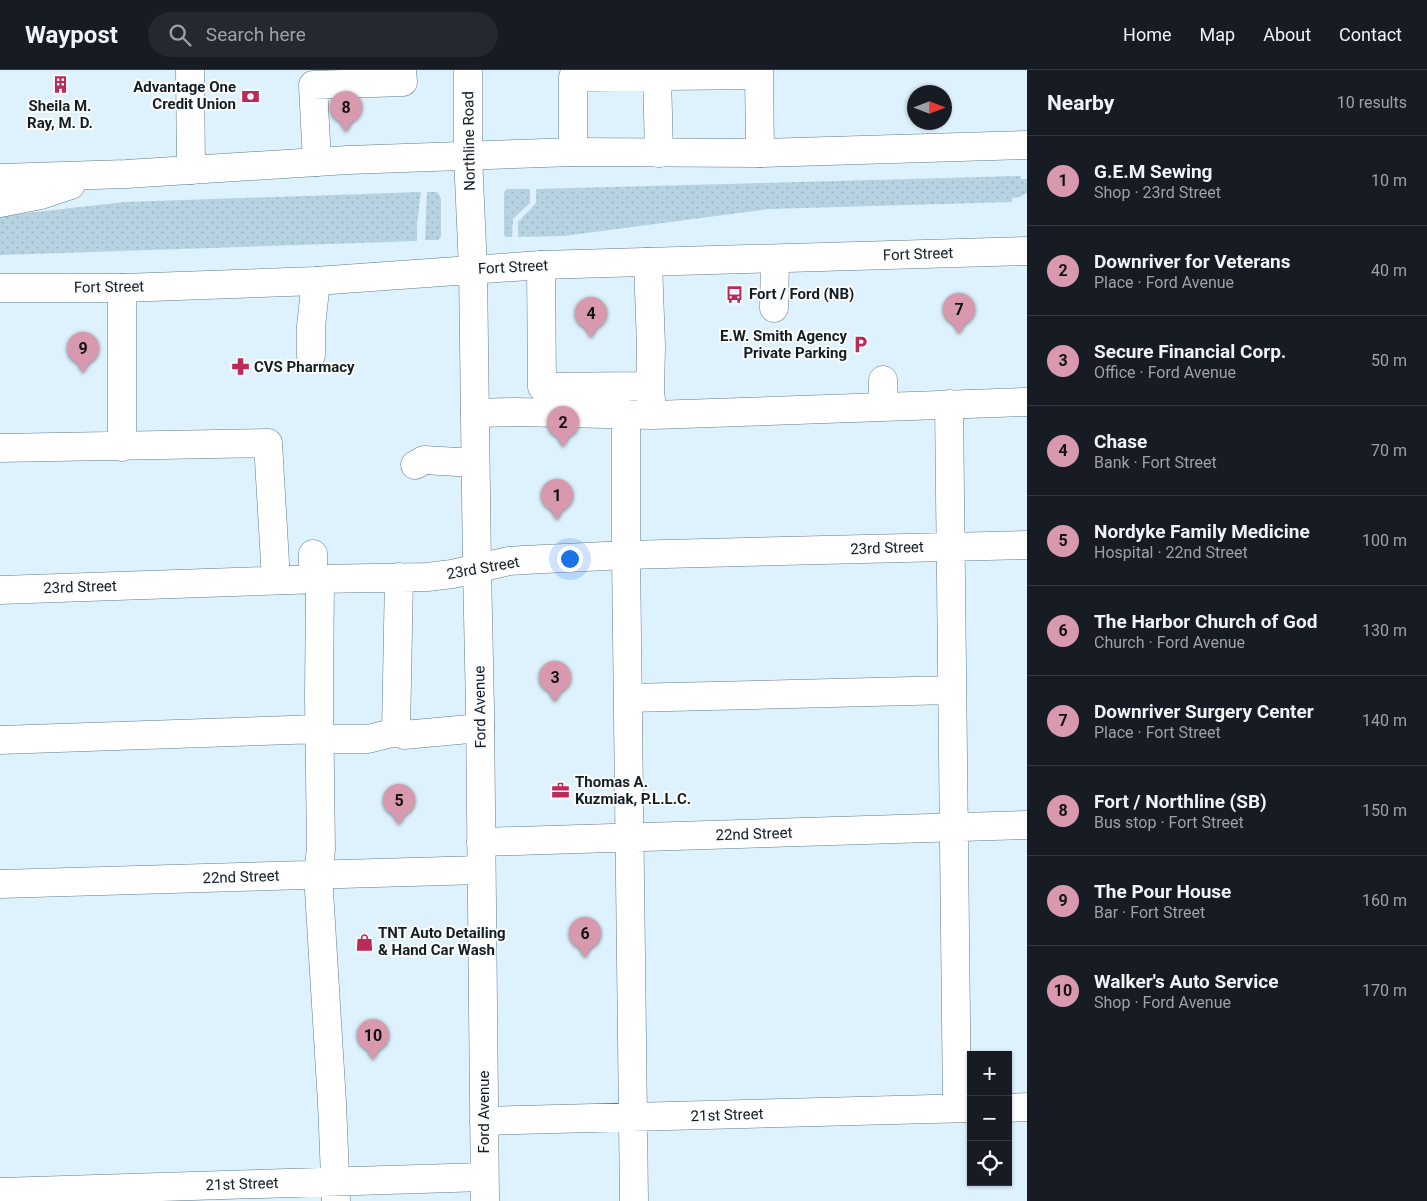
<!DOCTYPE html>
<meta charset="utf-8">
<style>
:root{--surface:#171b24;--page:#242831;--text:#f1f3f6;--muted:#9ea1a6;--line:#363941;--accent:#d899af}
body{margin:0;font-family:Roboto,sans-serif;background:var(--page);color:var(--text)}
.controls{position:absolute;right:15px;bottom:15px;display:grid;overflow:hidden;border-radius:0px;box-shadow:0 1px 4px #0004}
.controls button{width:45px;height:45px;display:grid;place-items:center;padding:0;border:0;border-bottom:1px solid var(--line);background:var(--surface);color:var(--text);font:25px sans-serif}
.compass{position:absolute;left:907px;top:15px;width:45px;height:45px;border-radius:50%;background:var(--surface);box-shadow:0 1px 4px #0004;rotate:90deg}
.you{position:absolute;left:569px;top:488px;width:18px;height:18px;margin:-12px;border:4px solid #fff;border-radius:50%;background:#1a73e8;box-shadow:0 0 0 8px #1a73e833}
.badge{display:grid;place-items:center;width:32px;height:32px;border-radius:50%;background:var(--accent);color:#111;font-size:16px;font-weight:700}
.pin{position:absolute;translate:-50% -41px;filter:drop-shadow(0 1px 2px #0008)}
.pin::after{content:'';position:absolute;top:26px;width:18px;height:15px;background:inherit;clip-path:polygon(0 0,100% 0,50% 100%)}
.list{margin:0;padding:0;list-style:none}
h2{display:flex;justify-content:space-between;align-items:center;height:65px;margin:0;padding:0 20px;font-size:21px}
h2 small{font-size:16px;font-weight:400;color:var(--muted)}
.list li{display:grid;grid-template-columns:32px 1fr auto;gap:15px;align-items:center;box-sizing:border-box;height:90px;padding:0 20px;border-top:1px solid var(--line)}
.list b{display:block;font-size:19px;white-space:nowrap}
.list p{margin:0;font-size:16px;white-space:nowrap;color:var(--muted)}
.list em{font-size:16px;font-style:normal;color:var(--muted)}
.icon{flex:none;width:28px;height:28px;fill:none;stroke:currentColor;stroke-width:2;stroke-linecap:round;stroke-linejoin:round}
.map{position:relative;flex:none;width:1027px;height:1131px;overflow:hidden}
header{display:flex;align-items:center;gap:30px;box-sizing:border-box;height:70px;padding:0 25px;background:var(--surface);border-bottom:1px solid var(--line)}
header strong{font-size:24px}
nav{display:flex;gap:28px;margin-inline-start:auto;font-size:18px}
.search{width:350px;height:45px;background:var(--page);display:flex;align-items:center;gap:12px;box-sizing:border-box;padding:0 18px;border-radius:28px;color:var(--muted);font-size:19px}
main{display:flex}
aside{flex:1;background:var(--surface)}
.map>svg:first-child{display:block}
</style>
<header>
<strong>Waypost</strong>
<div class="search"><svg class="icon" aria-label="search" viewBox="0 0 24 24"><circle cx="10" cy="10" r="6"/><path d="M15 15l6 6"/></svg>Search here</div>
<nav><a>Home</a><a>Map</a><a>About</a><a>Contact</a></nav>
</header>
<main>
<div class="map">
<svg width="1027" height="1131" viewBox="0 0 1027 1131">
<defs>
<pattern id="grass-dots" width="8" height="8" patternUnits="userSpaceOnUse" patternTransform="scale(1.25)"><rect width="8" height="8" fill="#b7d3e2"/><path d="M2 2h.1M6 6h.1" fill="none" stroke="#9cb5c2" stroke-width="1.8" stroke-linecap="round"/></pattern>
</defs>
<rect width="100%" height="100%" fill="#def2fd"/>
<path fill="url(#grass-dots)" d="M1021 106V109H1027V123L1020 127 1012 128V132L769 139 564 166 518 167V152L536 133V119Z
M507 119H530V133L513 149 512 167H506L504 165V122Z
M421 122 417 154V171L0 185V146L125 132Z
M427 122H437L441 128V166L439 170H425Z"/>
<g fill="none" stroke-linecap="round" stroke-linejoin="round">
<defs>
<path id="minor" d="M190 0 191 100
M759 0 760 83
M657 6 659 83
M573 82V7L759 5
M317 92 313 15 403 12 402 0
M648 192 651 276 650 322 652 338
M541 195 542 317 640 316 650 322
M122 218V377
M774 238 775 189
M311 285V256L316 211
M883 310V337
M949 334 957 1038
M475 343 515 342 653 345 1027 332
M626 344V485L634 1131
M0 378 268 373 276 510
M415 395 424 390 475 393
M313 484V509
M399 507 396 662 404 665 480 658
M320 509 319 626 321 779 318 804 332 1033 336 1131
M0 520 320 509 427 507 452 504 509 491 524 490 626 485 1027 475
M628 628 952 620
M320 669H368L396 662
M0 670 320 659
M481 772 1027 755
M0 814 481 800
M1008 1038 1027 1037
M484 1051 971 1038
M0 1122 484 1107"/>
<path id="major" d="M468 0V86L473 199 477 498 480 639 485 1131
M0 108 126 104 348 90 573 82 760 83 1027 75
M0 133 41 125 71 115
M0 218H122L316 211 541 195 1027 181"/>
</defs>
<use href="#minor" stroke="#5e7c8c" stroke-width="29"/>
<use href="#major" stroke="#5e7c8c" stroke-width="29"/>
<use href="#minor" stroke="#fff" stroke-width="28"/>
<use href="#major" stroke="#fff" stroke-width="28"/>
</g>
<defs>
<symbol id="building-bare" viewBox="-9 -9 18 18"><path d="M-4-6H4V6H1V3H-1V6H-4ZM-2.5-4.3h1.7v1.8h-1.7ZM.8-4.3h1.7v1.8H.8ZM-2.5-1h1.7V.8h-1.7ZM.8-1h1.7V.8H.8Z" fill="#ba2b59" stroke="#fcfcfc" stroke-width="2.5" paint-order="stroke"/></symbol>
<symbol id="bank-bare" viewBox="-9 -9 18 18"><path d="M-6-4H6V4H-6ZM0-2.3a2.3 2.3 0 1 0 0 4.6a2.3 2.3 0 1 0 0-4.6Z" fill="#ba2b59" stroke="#fcfcfc" stroke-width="2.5" paint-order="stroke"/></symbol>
<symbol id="bus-bare" viewBox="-9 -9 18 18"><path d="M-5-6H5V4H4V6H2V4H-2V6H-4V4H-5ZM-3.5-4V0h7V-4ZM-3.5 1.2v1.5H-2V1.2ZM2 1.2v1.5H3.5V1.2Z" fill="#ba2b59" stroke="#fcfcfc" stroke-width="2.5" paint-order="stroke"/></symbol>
<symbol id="parking-bare" viewBox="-9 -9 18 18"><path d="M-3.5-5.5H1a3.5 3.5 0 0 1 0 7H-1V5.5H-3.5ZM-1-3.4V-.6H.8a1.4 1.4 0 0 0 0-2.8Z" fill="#ba2b59" stroke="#fcfcfc" stroke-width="2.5" paint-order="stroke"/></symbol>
<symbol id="pharmacy-bare" viewBox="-9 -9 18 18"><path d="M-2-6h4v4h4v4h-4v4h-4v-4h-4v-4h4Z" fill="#ba2b59" stroke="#fcfcfc" stroke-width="2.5" paint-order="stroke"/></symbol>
<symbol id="office-bare" viewBox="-9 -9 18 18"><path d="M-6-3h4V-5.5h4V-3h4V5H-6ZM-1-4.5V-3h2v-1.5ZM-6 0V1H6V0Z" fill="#ba2b59" stroke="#fcfcfc" stroke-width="2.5" paint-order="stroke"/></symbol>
<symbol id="shop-bare" viewBox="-9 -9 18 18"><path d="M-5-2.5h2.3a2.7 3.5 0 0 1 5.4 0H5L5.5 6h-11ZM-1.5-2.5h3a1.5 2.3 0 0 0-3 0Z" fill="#ba2b59" stroke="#fcfcfc" stroke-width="2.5" paint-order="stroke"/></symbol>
</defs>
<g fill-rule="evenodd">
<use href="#building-bare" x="48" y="2" width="25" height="25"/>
<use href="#bank-bare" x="238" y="14" width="25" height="25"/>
<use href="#bus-bare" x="722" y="212" width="25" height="25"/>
<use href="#parking-bare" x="848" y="262" width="25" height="25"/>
<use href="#pharmacy-bare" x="228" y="284" width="25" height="25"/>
<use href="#office-bare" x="548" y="708" width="25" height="25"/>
<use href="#shop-bare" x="352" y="860" width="25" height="25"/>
</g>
<g text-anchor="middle" stroke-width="4" stroke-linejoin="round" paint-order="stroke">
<g font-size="15" font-weight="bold" fill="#111e24" stroke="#fcfcfc" text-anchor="start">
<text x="236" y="22" text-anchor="end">Advantage One<tspan x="236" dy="17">Credit Union</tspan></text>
<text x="60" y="41" text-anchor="middle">Sheila M.<tspan x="60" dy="17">Ray, M. D.</tspan></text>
<text x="749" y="229">Fort / Ford (NB)</text>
<text x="847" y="271" text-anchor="end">E.W. Smith Agency<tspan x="847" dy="17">Private Parking</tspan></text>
<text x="254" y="302">CVS Pharmacy</text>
<text x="575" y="717">Thomas A.<tspan x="575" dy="17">Kuzmiak, P.L.L.C.</tspan></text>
<text x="378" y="868">TNT Auto Detailing<tspan x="378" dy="17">&amp; Hand Car Wash</tspan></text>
</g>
<g font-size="15" fill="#111e24" stroke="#fcfcfc">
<text transform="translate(469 71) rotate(-91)" y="5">Northline Road</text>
<text transform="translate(918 184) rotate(-2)" y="5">Fort Street</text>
<text transform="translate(513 197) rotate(-3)" y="5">Fort Street</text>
<text transform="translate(109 217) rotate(-1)" y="5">Fort Street</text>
<text transform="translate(887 478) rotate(-2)" y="5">23rd Street</text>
<text transform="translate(483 498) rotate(-10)" y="5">23rd Street</text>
<text transform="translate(80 517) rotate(-2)" y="5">23rd Street</text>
<text transform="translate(480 637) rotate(-91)" y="5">Ford Avenue</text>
<text transform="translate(754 764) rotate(-2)" y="5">22nd Street</text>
<text transform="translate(241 807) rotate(-2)" y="5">22nd Street</text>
<text transform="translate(484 1042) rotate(-90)" y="5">Ford Avenue</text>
<text transform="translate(727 1045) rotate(-2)" y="5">21st Street</text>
<text transform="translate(242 1114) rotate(-2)" y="5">21st Street</text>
</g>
</g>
</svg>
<div class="controls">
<button>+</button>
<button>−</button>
<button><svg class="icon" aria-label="locate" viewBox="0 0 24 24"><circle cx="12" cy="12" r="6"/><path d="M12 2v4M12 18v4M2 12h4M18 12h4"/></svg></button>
</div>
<svg class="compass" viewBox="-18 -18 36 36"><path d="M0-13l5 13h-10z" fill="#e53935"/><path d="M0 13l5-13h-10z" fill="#9ea1a6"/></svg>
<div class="you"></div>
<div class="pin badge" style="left:557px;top:450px">1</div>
<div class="pin badge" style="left:563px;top:377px">2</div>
<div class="pin badge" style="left:555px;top:632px">3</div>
<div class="pin badge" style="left:591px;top:268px">4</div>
<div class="pin badge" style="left:399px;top:755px">5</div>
<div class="pin badge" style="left:585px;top:888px">6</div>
<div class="pin badge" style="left:959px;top:264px">7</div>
<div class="pin badge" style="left:346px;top:62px">8</div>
<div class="pin badge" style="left:83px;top:303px">9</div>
<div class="pin badge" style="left:373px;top:990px">10</div>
</div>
<aside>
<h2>Nearby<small>10 results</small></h2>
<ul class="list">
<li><span class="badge">1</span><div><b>G.E.M Sewing</b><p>Shop · 23rd Street</p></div><em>10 m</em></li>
<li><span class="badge">2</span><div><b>Downriver for Veterans</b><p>Place · Ford Avenue</p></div><em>40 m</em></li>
<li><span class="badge">3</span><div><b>Secure Financial Corp.</b><p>Office · Ford Avenue</p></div><em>50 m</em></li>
<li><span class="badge">4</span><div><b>Chase</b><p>Bank · Fort Street</p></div><em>70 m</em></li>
<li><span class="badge">5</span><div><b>Nordyke Family Medicine</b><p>Hospital · 22nd Street</p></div><em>100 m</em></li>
<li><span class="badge">6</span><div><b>The Harbor Church of God</b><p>Church · Ford Avenue</p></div><em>130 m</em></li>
<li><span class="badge">7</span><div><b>Downriver Surgery Center</b><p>Place · Fort Street</p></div><em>140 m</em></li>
<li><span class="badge">8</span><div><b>Fort / Northline (SB)</b><p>Bus stop · Fort Street</p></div><em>150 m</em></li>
<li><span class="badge">9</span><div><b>The Pour House</b><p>Bar · Fort Street</p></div><em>160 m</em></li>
<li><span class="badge">10</span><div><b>Walker's Auto Service</b><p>Shop · Ford Avenue</p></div><em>170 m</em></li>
</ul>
</aside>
</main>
